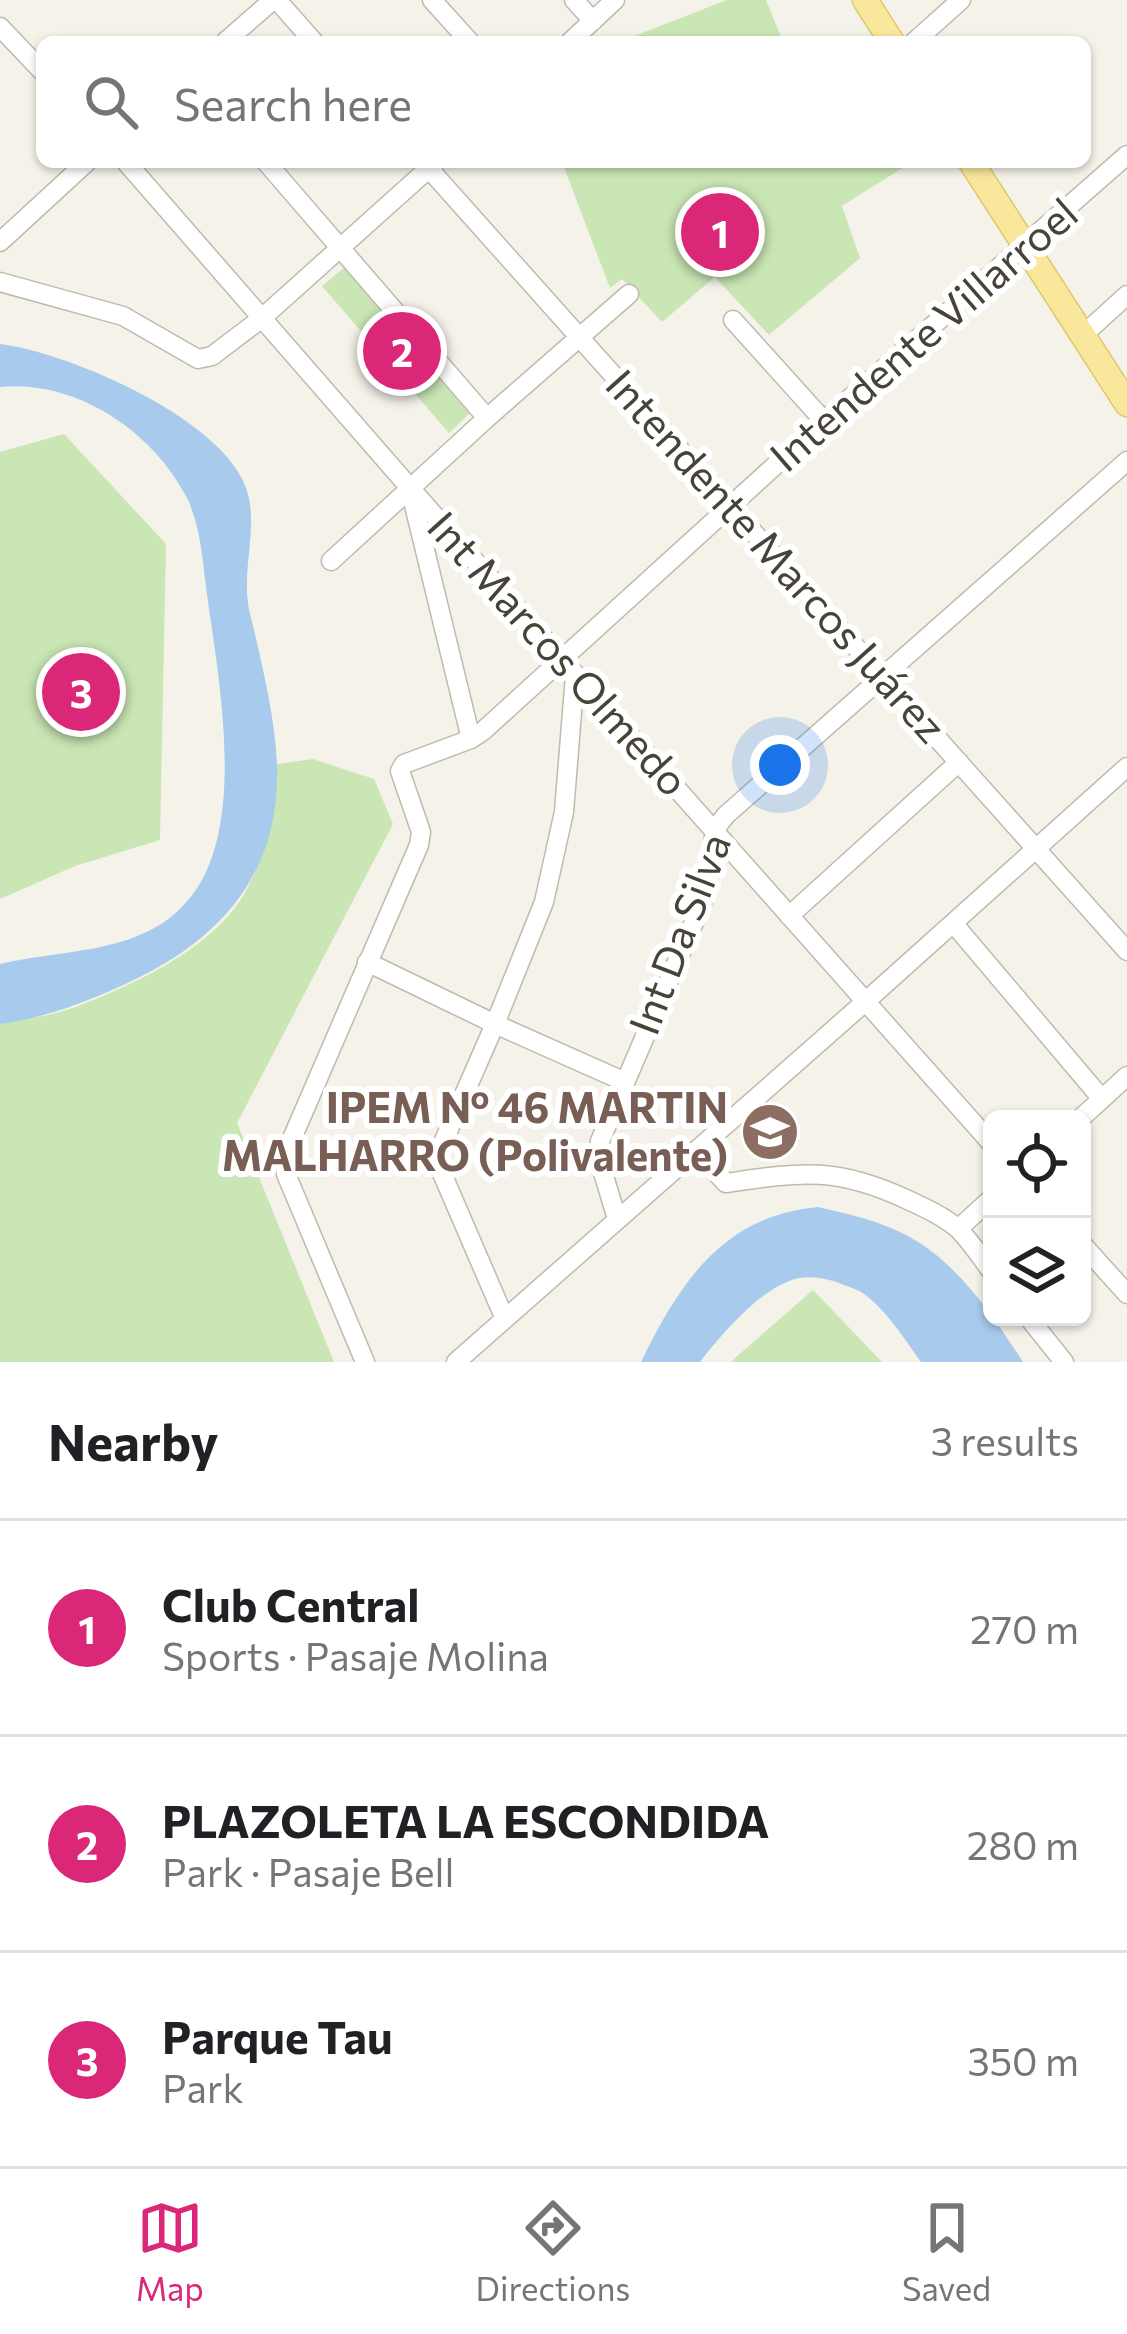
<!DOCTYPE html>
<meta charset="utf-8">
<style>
:root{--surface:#fff;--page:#f2f2f2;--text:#202124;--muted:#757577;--line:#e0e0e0;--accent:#db2777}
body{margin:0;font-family:Commissioner,sans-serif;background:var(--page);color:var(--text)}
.controls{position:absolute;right:36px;bottom:36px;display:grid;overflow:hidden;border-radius:18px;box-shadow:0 3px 9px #0004}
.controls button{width:108px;height:108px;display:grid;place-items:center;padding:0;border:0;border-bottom:3px solid var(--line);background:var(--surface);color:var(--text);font:60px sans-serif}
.you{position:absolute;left:780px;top:765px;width:42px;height:42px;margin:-30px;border:9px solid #fff;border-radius:50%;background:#1a73e8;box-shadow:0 0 0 18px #1a73e833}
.badge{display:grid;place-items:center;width:78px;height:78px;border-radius:50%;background:var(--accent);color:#fff;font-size:39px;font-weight:700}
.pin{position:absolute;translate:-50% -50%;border:6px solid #fff;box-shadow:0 3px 12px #0006}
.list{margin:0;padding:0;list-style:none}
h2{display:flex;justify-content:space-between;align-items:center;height:156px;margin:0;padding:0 48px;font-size:51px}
h2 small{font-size:39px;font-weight:400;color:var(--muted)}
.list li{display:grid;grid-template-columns:78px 1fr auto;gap:36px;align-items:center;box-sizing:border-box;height:216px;padding:0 48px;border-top:3px solid var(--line)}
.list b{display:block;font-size:45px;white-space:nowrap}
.list p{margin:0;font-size:39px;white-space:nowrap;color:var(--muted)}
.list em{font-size:39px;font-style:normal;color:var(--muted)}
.icon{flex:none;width:66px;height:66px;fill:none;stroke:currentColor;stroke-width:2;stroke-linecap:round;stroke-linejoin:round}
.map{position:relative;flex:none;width:1127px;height:1362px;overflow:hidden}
.search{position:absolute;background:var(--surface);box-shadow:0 3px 9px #0004;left:36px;right:36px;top:36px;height:132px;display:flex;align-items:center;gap:30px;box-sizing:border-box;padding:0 42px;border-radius:18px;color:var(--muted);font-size:45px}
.sheet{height:804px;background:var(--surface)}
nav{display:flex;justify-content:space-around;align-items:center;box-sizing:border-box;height:168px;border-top:3px solid var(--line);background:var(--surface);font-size:33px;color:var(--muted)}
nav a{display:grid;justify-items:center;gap:6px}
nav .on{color:var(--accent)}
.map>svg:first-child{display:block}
</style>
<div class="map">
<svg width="1127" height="1362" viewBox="0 0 1127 1362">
<rect width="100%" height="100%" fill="#f4f2e9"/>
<path fill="#cae6b4" d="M727 0H766L783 42H619Z
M562 162H912L842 206 860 258 769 335 715 277 662 322 622 279 610 288Z
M345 267 473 410 449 433 322 286Z
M64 434 166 544 160 840 75 866 0 899V452Z
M313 759 374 779 393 824 237 1123 334 1362H0V1024C24 1019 50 1016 73 1008 132 986 217 947 247 889 268 850 276 809 277 764Z
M813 1290 882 1362H732L734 1359Z"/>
<path fill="#a8caed" d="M0 344C68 352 230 421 248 494 257 530 243 567 248 603 249 612 252 621 254 630 264 673 275 720 277 764 281 876 218 943 121 986 81 1004 44 1018 0 1024V964C59 950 134 954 180 909 250 844 220 687 208 602 203 568 202 527 186 496 151 430 76 380 0 387Z
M818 1207C849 1214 880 1221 908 1236 958 1263 993 1316 1023 1362H921C905 1340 890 1315 868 1297 861 1291 853 1288 844 1285 827 1278 806 1274 789 1281 757 1293 721 1335 700 1362H641C680 1282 723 1216 818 1207Z"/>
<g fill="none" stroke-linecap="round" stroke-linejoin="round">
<defs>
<path id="minor" d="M277 0 314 42
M432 0 470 42
M574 0 593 21
M0 27 42 71
M225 42 273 0
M570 42 615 0
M914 42 961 0
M126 162 410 488 992 1144
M266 162 487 418
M423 162 1127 951
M0 242 87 162
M0 282 123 316 198 359 212 356 262 318 436 162
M733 320 824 421
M1083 335 1127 295
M411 493 471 739
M331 561 487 418 629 294
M789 916 959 762
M953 923 1102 1099
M367 962 495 1024 623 1081
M1080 1119 1127 1076
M696 1151 726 1183C801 1172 836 1166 908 1200 925 1208 943 1216 957 1228 970 1240 981 1258 992 1272
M617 1219 598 1156 600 1141 701 906 707 888 715 829 726 815 1127 461
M958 1229 992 1198
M1082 1244 1127 1294
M504 1317 438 1164V1154L495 1024 544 902 564 812 575 675
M1028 1317 1064 1362
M365 1362 286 1174 284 1157 419 845 421 832 400 771 404 764 471 739 483 731 824 421 1127 155
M456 1362 865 1002 1127 767"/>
<path id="major" d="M865 0 892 42
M971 162 1127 404"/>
</defs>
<use href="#minor" stroke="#bfbaac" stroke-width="21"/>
<use href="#major" stroke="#dec86c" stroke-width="27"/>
<use href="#minor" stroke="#fff" stroke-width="18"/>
<use href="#major" stroke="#f9e89c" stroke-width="24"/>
</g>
<defs>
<symbol id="school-disc" viewBox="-11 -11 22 22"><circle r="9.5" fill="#8d6e63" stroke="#fff"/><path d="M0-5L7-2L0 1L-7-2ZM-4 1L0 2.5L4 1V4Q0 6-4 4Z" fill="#fff"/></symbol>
</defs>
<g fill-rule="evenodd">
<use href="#school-disc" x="737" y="1099" width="66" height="66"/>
</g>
<g text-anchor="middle" stroke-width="12" stroke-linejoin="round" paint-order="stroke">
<g font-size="42" fill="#474338" stroke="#fff">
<text transform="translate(924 335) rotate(-41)" y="15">Intendente Villarroel</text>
<text transform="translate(776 556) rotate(48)" y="15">Intendente Marcos Juárez</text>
<text transform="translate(558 654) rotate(48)" y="15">Int Marcos Olmedo</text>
<text transform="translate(680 934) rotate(-69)" y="15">Int Da Silva</text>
</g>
<g font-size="42" font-weight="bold" fill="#785e54" stroke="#fff" text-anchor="end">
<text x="728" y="1123">IPEM Nº 46 MARTIN<tspan x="728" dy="48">MALHARRO (Polivalente)</tspan></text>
</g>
</g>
</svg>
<div class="controls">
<button><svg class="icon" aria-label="locate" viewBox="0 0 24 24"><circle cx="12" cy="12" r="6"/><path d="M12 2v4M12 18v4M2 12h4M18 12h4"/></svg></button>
<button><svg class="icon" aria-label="layers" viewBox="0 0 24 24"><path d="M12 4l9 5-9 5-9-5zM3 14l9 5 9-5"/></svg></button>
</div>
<div class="you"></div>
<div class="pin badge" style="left:720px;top:232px">1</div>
<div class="pin badge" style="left:402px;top:351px">2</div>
<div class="pin badge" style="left:81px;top:692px">3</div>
<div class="search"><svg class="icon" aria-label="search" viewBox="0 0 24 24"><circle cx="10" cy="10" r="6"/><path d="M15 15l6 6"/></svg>Search here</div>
</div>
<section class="sheet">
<h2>Nearby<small>3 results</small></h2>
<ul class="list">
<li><span class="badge">1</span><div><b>Club Central</b><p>Sports · Pasaje Molina</p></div><em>270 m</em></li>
<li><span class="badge">2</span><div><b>PLAZOLETA LA ESCONDIDA</b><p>Park · Pasaje Bell</p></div><em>280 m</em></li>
<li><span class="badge">3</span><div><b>Parque Tau</b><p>Park</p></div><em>350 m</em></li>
</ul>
</section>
<nav>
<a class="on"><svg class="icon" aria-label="map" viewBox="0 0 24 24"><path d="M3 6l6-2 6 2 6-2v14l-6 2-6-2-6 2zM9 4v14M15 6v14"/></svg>Map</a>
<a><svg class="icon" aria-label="directions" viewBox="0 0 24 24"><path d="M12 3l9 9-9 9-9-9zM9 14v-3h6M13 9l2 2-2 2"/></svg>Directions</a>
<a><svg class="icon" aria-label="saved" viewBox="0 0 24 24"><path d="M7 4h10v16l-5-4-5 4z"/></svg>Saved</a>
</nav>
